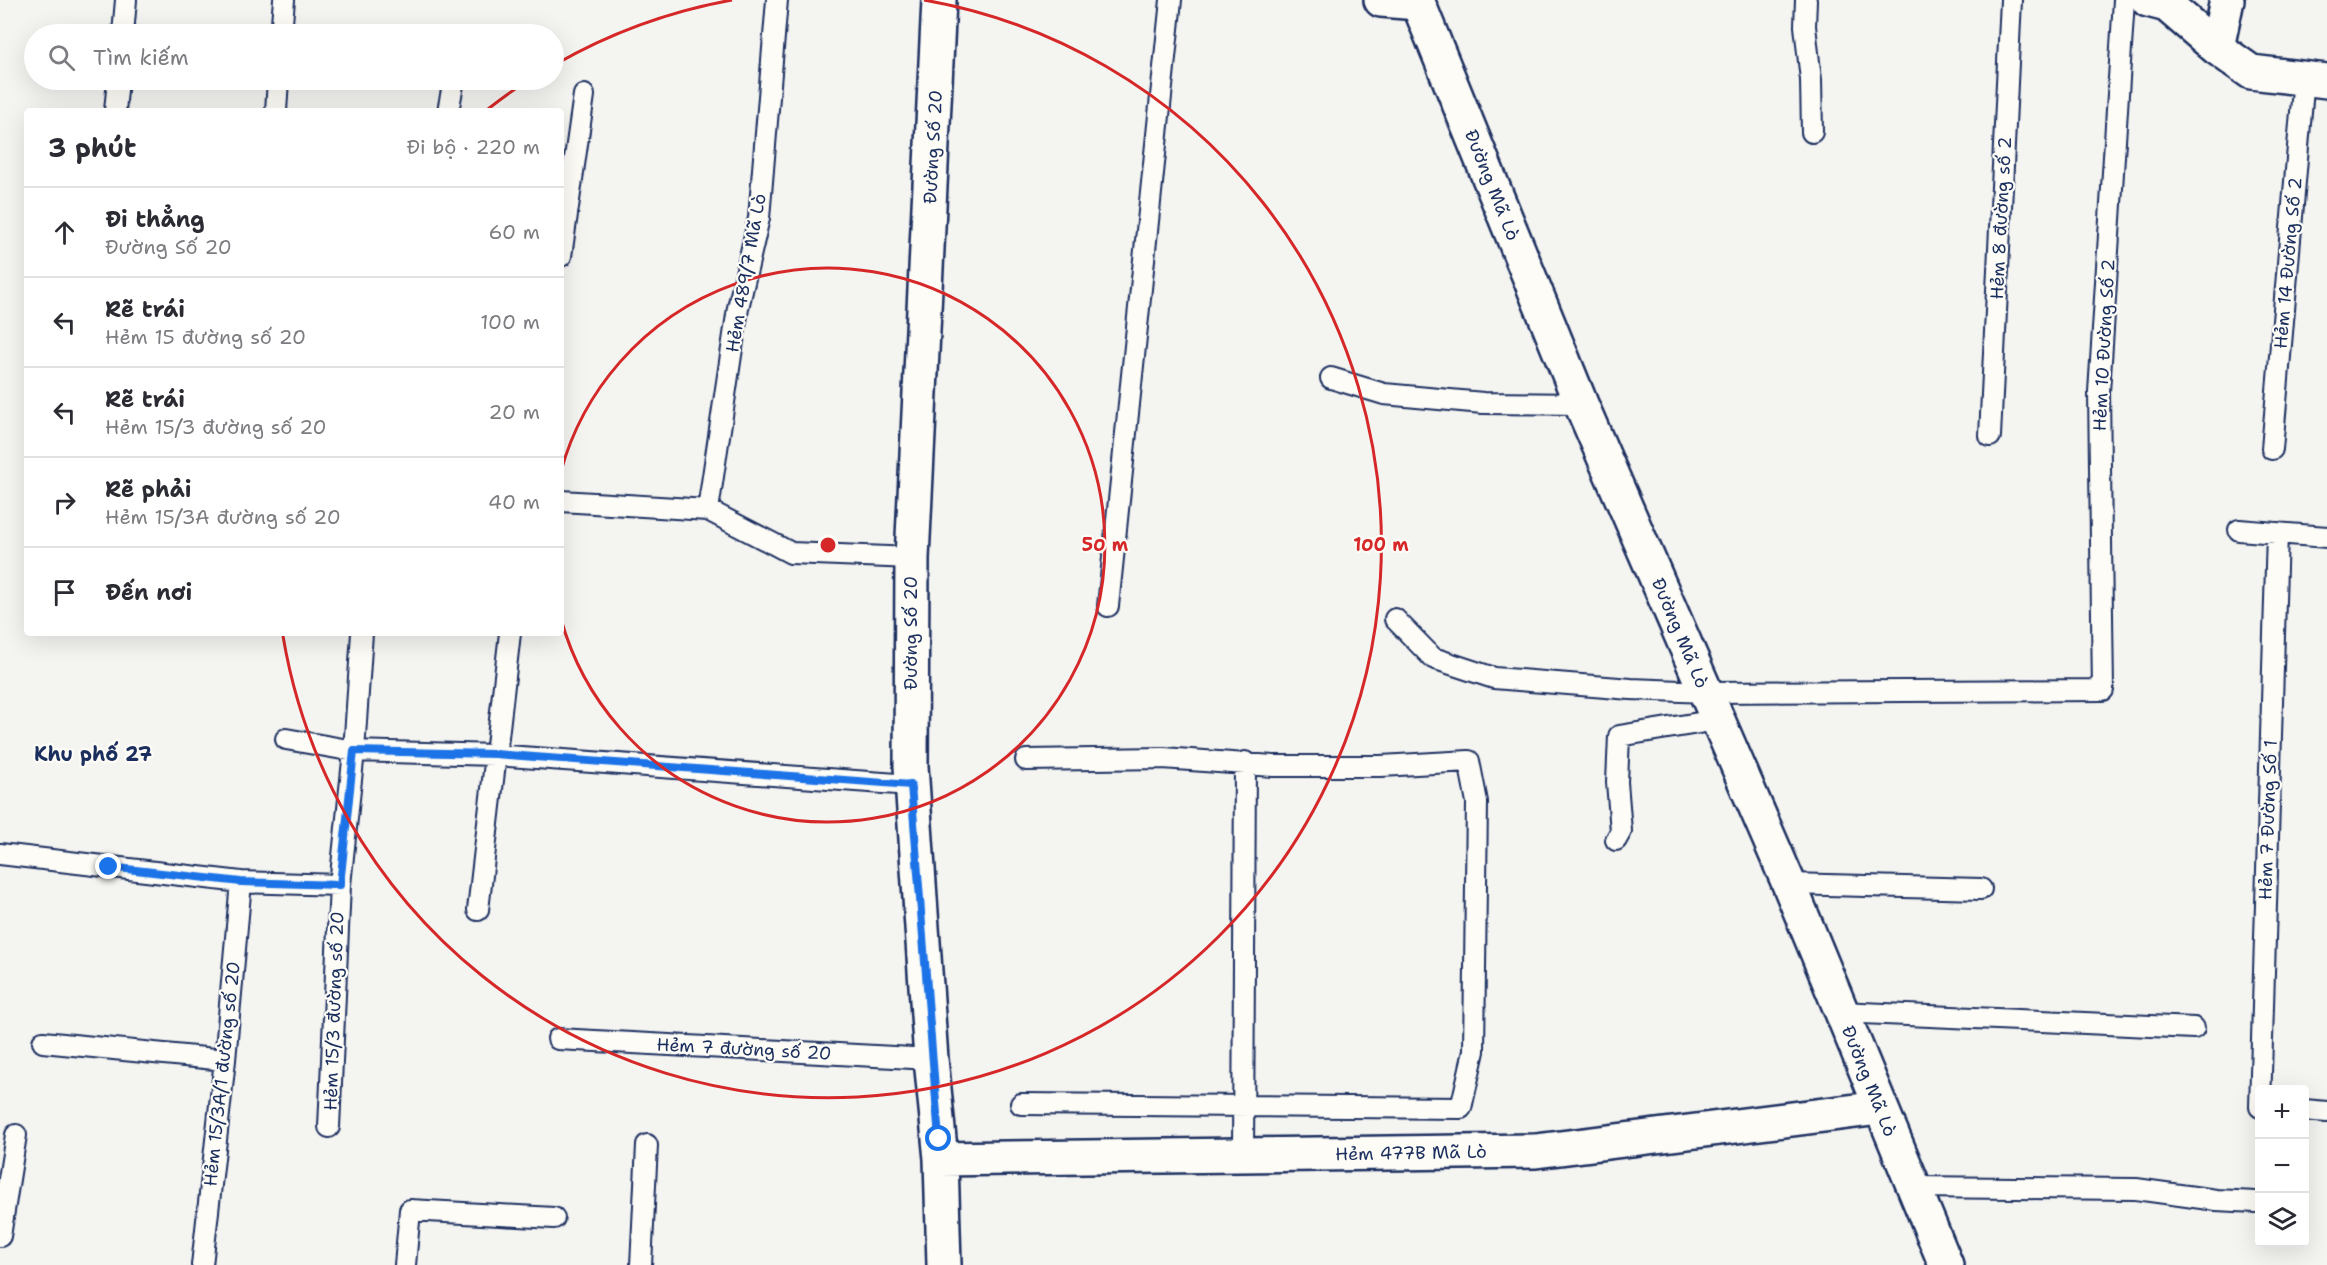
<!DOCTYPE html>
<html lang="vi">
<meta charset="utf-8">
<style>
:root{--surface:#fff;--page:#f7f7f7;--text:#2b2b33;--muted:#7c7c81;--line:#e1e1e2}
body{margin:0;font-family:"Shantell Sans",sans-serif;background:var(--page);color:var(--text)}
.controls{position:absolute;right:18px;bottom:18px;display:grid;overflow:hidden;border-radius:6px;box-shadow:0 6px 24px #0002}
.controls button{width:54px;height:54px;display:grid;place-items:center;padding:0;border:0;border-bottom:2px solid var(--line);background:var(--surface);color:var(--text);font:30px sans-serif}
.stop{position:absolute;width:18px;height:18px;margin:-14px;border:4px solid #1a73e8;border-radius:50%;background:#fff}
.stop.end{background:#1a73e8;border-color:#fff;box-shadow:0 2px 6px #0008}
.list{margin:0;padding:0;list-style:none}
h2{display:flex;justify-content:space-between;align-items:center;height:78px;margin:0;padding:0 24px;font-size:26px}
h2 small{font-size:20px;font-weight:400;color:var(--muted)}
.list li{display:grid;grid-template-columns:39px 1fr auto;gap:18px;align-items:center;box-sizing:border-box;height:90px;padding:0 24px;border-top:2px solid var(--line)}
.list b{display:block;font-size:22px;white-space:nowrap}
.list p{margin:0;font-size:20px;white-space:nowrap;color:var(--muted)}
.list em{font-size:20px;font-style:normal;color:var(--muted)}
.icon{flex:none;width:33px;height:33px;fill:none;stroke:currentColor;stroke-width:2;stroke-linecap:round;stroke-linejoin:round}
.map{position:relative;flex:none;width:2327px;height:1265px;overflow:hidden}
.search{position:absolute;background:var(--surface);box-shadow:0 6px 24px #0002;left:24px;top:24px;width:540px;height:66px;display:flex;align-items:center;gap:15px;box-sizing:border-box;padding:0 21px;border-radius:33px;color:var(--muted);font-size:22px}
.panel{position:absolute;background:var(--surface);box-shadow:0 6px 24px #0002;left:24px;top:108px;width:540px;height:528px;border-radius:6px}
.map>svg:first-child{display:block}
</style>
<div class="map">
<svg width="2327" height="1265" viewBox="0 0 2327 1265">
<rect width="100%" height="100%" fill="#f4f4f1"/>
<filter id="ink" filterUnits="userSpaceOnUse"><feTurbulence type="fractalNoise" baseFrequency=".0167" numOctaves="2"/><feDisplacementMap in="SourceGraphic" scale="12" xChannelSelector="R" yChannelSelector="G"/><feConvolveMatrix kernelMatrix="1 2 1 2 8 2 1 2 1" color-interpolation-filters="sRGB"/></filter>
<g filter="url(#ink)">
<g fill="none" stroke-linecap="round" stroke-linejoin="round">
<defs>
<path id="lane" d="M1806 0 1805 26 1811 80 1812 132
M123 34 126 0
M281 34 284 0
M115 111 118 80
M276 111 278 80
M448 111 454 80
M561 256 584 95
M1331 378 1384 394 1483 403 1581 404
M1990 436 2011 0
M2272 449 2304 77
M561 501 708 510 791 553 912 558
M708 510 738 308 759 218 777 0
M2239 530 2327 537
M1108 606 1171 0
M1395 619 1433 658 1494 678 1631 689 1706 692 2103 690 2099 392 2124 0
M286 739 354 751 495 755 911 785
M1616 840 1621 831 1617 782 1619 736 1717 720
M0 854 241 882 340 885
M1789 884 1981 889
M478 910 510 633
M1840 1012 2194 1028
M558 1039 931 1059
M43 1042 225 1060
M1021 1104 1461 1108 1474 1051 1477 802 1469 761 1381 766H1273L1163 758 1026 760
M2260 1107 2277 533
M2304 1110 2327 1112
M329 1127 340 885 354 751 362 633
M1243 1156 1245 762
M1912 1187 2136 1189 2216 1200 2256 1202
M0 1236 16 1135
M202 1265 225 1060 241 882
M405 1265 410 1210 554 1218
M641 1265 647 1145"/>
<path id="street" d="M939 0 912 558 911 766 931 1059 941 1159 944 1265
M1381 0 1418 3
M2148 0 2167 5 2217 48 2251 72 2327 81
M2217 48 2227 0
M941 1159 1536 1151 1880 1108"/>
<path id="secondary" d="M1417 0 1581 404 1789 884 1946 1265"/>
</defs>
<use href="#lane" stroke="#1b2f5e" stroke-width="24"/>
<use href="#street" stroke="#1b2f5e" stroke-width="38"/>
<use href="#secondary" stroke="#1b2f5e" stroke-width="38"/>
<use href="#lane" stroke="#fdfcf7" stroke-width="20"/>
<use href="#street" stroke="#fdfcf7" stroke-width="33"/>
<use href="#secondary" stroke="#fdfcf7" stroke-width="33"/>
</g>
</g>
<g fill="none" stroke-linecap="round" stroke-linejoin="round" filter="url(#ink)">
<path stroke="#1a73e8" stroke-width="8" d="M109 867 241 882 340 885 354 751 495 754 911 785 939 1139"/>
</g>
<g fill="none" stroke="#d62828" stroke-width="3">
<path d="M561 471A277 277 0 1 1 561 619"/>
<path d="M488 109A553 553 0 0 1 527 81M556 64A553 553 0 0 1 732 0M924 0A553 553 0 1 1 283 636"/>
</g>
<g text-anchor="middle" stroke-width="4.5" stroke-linejoin="round" paint-order="stroke">
<g font-size="18" fill="#1b2f5e" stroke="#fdfcf7">
<text transform="translate(933 147) rotate(-87)" y="6">Đường Số 20</text>
<text transform="translate(1492 185) rotate(68)" y="6">Đường Mã Lò</text>
<text transform="translate(2001 218) rotate(-87)" y="6">Hẻm 8 đường số 2</text>
<text transform="translate(2288 263) rotate(-85)" y="6">Hẻm 14 Đường Số 2</text>
<text transform="translate(746 273) rotate(-80)" y="6">Hẻm 489/7 Mã Lò</text>
<text transform="translate(2104 345) rotate(-87)" y="6">Hẻm 10 Đường Số 2</text>
<text transform="translate(911 633) rotate(-90)" y="6">Đường Số 20</text>
<text transform="translate(1680 633) rotate(67)" y="6">Đường Mã Lò</text>
<text transform="translate(2268 820) rotate(-88)" y="6">Hẻm 7 Đường Số 1</text>
<text transform="translate(334 1011) rotate(-88)" y="6">Hẻm 15/3 đường số 20</text>
<text transform="translate(744 1049) rotate(3)" y="6">Hẻm 7 đường số 20</text>
<text transform="translate(222 1074) rotate(-84)" y="6">Hẻm 15/3A/1 đường số 20</text>
<text transform="translate(1869 1081) rotate(68)" y="6">Đường Mã Lò</text>
<text transform="translate(1411 1153) rotate(-1)" y="6">Hẻm 477B Mã Lò</text>
</g>
<g font-size="20" font-weight="bold" fill="#1b2f5e" stroke="#fdfcf7">
<text x="93" y="761">Khu phố 27</text>
</g>
</g>
<circle cx="828" cy="545" r="9" fill="#d62828" stroke="#fdfcf7" stroke-width="3"/>
<g font-size="18" text-anchor="middle" font-weight="bold" fill="#d62828" stroke="#fdfcf7" stroke-width="4.5" stroke-linejoin="round" paint-order="stroke">
<text x="1105" y="551">50 m</text>
<text x="1381" y="551">100 m</text>
</g>
</svg>
<div class="controls">
<button>+</button>
<button>−</button>
<button><svg class="icon" aria-label="layers" viewBox="0 0 24 24"><path d="M12 4l9 5-9 5-9-5zM3 14l9 5 9-5"/></svg></button>
</div>
<div class="stop" style="left:939px;top:1139px"></div>
<div class="stop end" style="left:109px;top:867px"></div>
<div class="search"><svg class="icon" aria-label="search" viewBox="0 0 24 24"><circle cx="10" cy="10" r="6"/><path d="M15 15l6 6"/></svg>Tìm kiếm</div>
<section class="panel">
<h2>3 phút<small>Đi bộ · 220 m</small></h2>
<ul class="list">
<li><svg class="icon" aria-label="ahead" viewBox="0 0 24 24"><path d="M12 20V5M6 11l6-6 6 6"/></svg><div><b>Đi thẳng</b><p>Đường Số 20</p></div><em>60 m</em></li>
<li><svg class="icon" aria-label="left" viewBox="0 0 24 24"><path d="M17 20v-9H6M10 6l-5 5 5 5"/></svg><div><b>Rẽ trái</b><p>Hẻm 15 đường số 20</p></div><em>100 m</em></li>
<li><svg class="icon" aria-label="left" viewBox="0 0 24 24"><path d="M17 20v-9H6M10 6l-5 5 5 5"/></svg><div><b>Rẽ trái</b><p>Hẻm 15/3 đường số 20</p></div><em>20 m</em></li>
<li><svg class="icon" aria-label="right" viewBox="0 0 24 24"><path d="M7 20v-9h11M14 6l5 5-5 5"/></svg><div><b>Rẽ phải</b><p>Hẻm 15/3A đường số 20</p></div><em>40 m</em></li>
<li><svg class="icon" aria-label="arrive" viewBox="0 0 24 24"><path d="M6 21V4h12l-3 4 3 4H6"/></svg><div><b>Đến nơi</b></div></li>
</ul>
</section>
</div>
